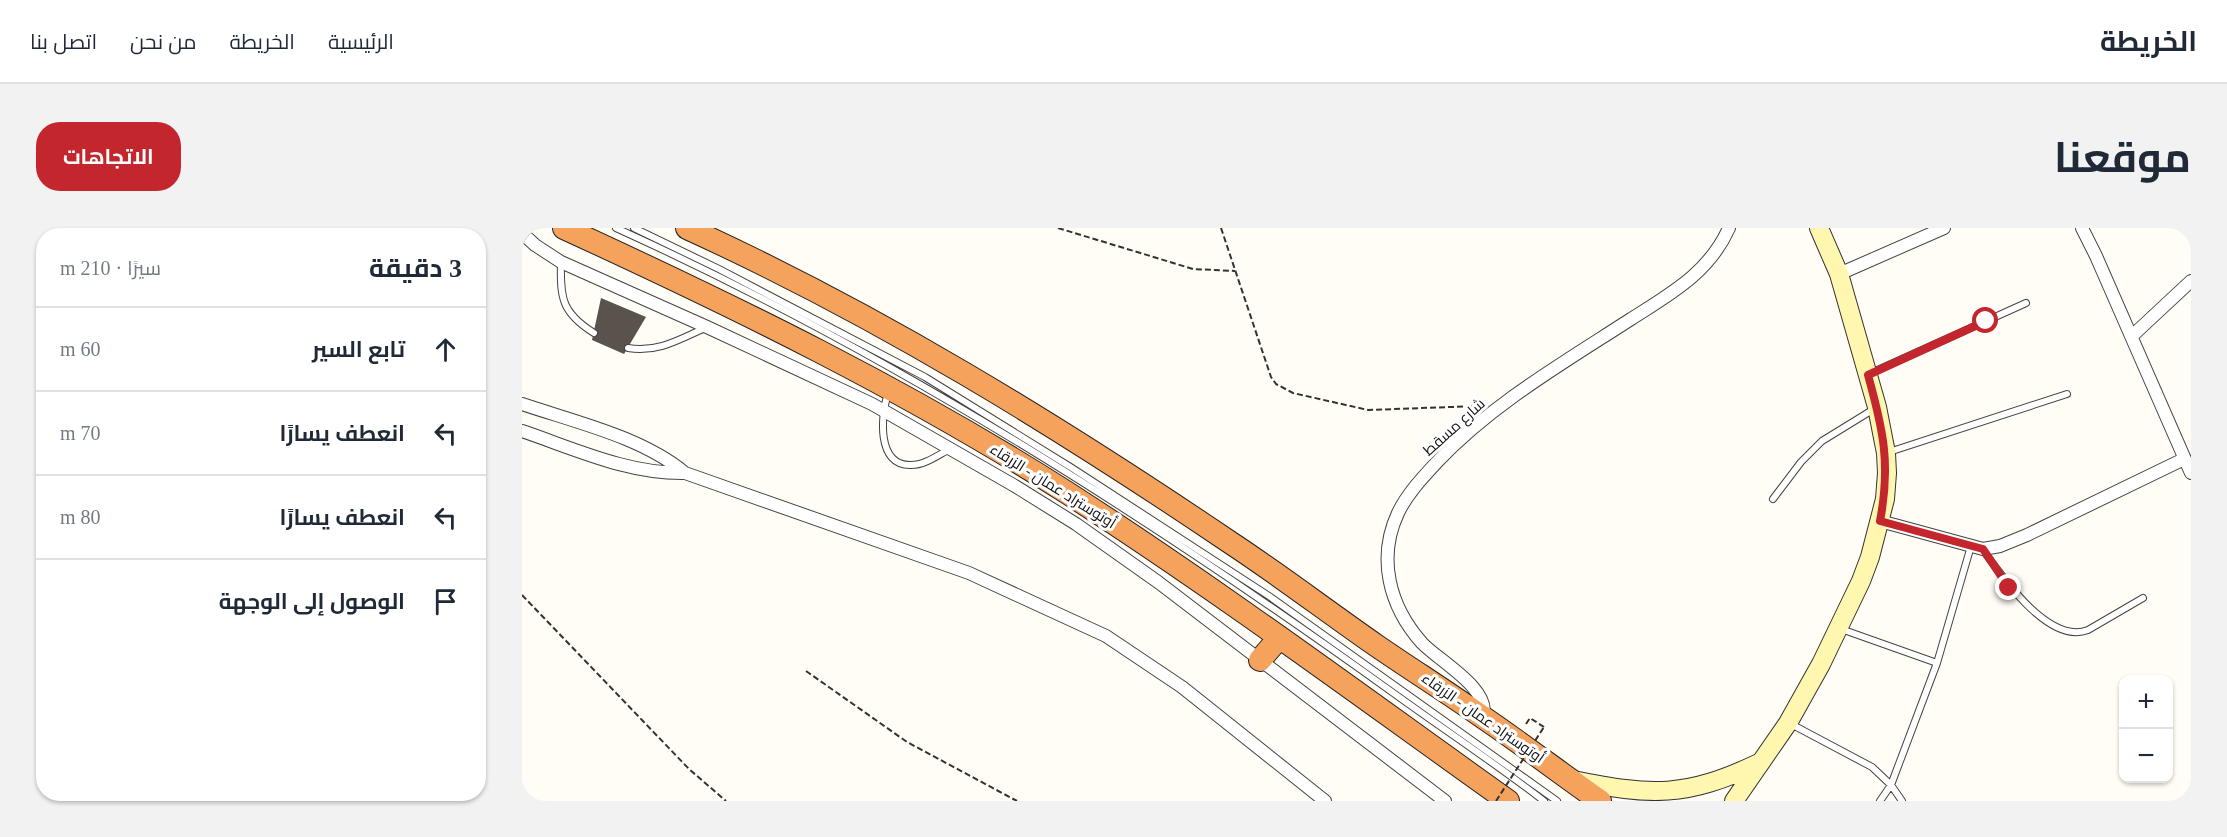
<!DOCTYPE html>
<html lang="ar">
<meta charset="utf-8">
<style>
:root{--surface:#fff;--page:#f2f2f3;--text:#1f2937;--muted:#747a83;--line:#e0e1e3;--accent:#c4262e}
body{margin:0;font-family:"Times New Roman",Cairo,serif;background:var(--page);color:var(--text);direction:rtl}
.controls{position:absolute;right:18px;bottom:18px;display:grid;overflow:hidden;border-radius:12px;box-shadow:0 2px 4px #0004}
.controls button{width:54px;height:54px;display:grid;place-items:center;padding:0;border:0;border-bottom:2px solid var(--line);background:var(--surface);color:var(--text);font:30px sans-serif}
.stop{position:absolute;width:18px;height:18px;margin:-14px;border:4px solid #c4262e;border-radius:50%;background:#fff}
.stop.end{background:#c4262e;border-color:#fff;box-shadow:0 2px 6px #0008}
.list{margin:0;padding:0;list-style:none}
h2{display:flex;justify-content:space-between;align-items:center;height:78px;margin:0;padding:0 24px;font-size:26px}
h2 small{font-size:20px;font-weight:400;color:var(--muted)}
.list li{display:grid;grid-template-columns:39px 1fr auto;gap:18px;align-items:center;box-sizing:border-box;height:84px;padding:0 24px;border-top:2px solid var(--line)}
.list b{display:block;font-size:22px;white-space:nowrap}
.list em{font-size:20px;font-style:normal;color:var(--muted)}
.icon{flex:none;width:33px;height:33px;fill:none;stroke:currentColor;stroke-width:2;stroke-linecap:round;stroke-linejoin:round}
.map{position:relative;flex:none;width:1669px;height:573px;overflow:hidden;direction:ltr;border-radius:24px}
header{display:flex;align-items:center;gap:36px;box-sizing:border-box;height:84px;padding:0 30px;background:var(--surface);border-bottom:2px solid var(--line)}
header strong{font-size:28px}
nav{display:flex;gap:33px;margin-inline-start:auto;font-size:21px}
.intro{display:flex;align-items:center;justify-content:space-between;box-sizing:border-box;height:144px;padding:0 36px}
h1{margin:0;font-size:42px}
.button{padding:15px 27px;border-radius:24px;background:var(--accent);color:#fff;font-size:21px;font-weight:700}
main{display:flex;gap:36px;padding:0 36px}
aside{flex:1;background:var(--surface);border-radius:24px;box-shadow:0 2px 4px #0004}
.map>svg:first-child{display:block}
</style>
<header>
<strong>الخريطة</strong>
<nav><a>الرئيسية</a><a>الخريطة</a><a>من نحن</a><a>اتصل بنا</a></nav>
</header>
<div class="intro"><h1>موقعنا</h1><a class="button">الاتجاهات</a></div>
<main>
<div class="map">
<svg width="1669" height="573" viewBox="0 0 1669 573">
<rect width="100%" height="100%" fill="#fffdf5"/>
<path fill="#5a524d" d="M79 70 124 89 102 126 70 112Z"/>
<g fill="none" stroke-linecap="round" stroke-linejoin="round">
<defs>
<path id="lane" d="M94 0C370 125 625 288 870 464 921 501 973 535 1022 573
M112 0 197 41 403 149 550 240 747 368 1035 573
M39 35C38 70 40 85 72 105
M106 120C136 125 158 111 185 99
M1349 145 1504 75
M366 165C359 187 354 238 389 237 403 237 416 227 428 221
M1367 224 1545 166
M1251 271 1279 234 1300 213 1352 181
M1461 322C1481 350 1527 417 1566 402L1621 370
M1319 401 1415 435
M1267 495 1350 539 1369 557 1380 573
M1358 573 1369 557 1415 435 1449 318"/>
<path id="street" d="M1560 0 1574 28 1669 245
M0 5 13 17 39 34 185 99 350 176 493 258 554 296 636 354 923 573
M1317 46 1422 0
M1610 108 1669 53
M0 176C53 194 120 209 163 245L447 345 584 408 660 459 803 573
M0 203C53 221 106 246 163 245
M1358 293 1461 321 1478 318 1505 307 1662 231
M961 488C969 461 917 433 900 415 867 378 855 330 876 285 885 266 901 249 915 234 970 176 1041 135 1109 91 1148 66 1187 45 1207 0"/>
<path id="secondary" d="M1051 552C1130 568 1163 570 1237 535
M1212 573 1266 495 1299 436 1339 353 1348 329 1363 271 1365 245 1364 225 1355 179 1317 46 1297 0"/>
<path id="highway" d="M42 0C214 79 384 162 544 264 695 361 840 469 986 573
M165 0C356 87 536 198 709 315 759 348 806 384 855 418 890 442 925 464 959 488 999 515 1038 545 1078 573
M738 432 757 410"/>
</defs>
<use href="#lane" stroke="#444" stroke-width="8"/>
<use href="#street" stroke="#444" stroke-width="14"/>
<use href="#secondary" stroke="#333" stroke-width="20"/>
<use href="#highway" stroke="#222" stroke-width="24"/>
<path stroke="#333" stroke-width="2" stroke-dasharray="6 3" stroke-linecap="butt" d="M536 0 671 41 713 43
M699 0 749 149 754 156 771 165 846 182 957 178
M0 367 167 541 204 573
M284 443 385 514 495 573
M1004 496 1008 490 1022 499"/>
<use href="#lane" stroke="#fff" stroke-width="6"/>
<use href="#street" stroke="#fff" stroke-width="12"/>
<use href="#secondary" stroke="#fff6b0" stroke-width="18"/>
<use href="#highway" stroke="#f5a25d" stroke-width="22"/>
<path stroke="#333" stroke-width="2" stroke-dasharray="6 3" stroke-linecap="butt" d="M974 573 1022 499"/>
</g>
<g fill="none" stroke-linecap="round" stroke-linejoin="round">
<path stroke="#c4262e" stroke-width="8" d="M1464 93 1346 147C1361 201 1369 236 1358 293L1461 321 1487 360"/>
</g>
<g text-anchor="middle" stroke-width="6" stroke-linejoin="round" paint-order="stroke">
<g font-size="15" fill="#111" stroke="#fff">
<text transform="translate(932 199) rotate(-42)" y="5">شارع مسقط</text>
<text transform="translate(531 258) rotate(32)" y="5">أوتوستراد عمان - الزرقاء</text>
<text transform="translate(961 490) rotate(35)" y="5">أوتوستراد عمان - الزرقاء</text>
</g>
</g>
</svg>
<div class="controls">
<button>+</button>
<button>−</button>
</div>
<div class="stop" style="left:1464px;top:93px"></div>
<div class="stop end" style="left:1487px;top:360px"></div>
</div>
<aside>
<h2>3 دقيقة<small>سيرًا · 210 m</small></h2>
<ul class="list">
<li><svg class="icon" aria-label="ahead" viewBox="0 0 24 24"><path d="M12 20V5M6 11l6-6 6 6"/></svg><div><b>تابع السير</b></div><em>60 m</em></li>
<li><svg class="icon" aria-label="left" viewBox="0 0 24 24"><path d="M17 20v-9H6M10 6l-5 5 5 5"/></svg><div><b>انعطف يسارًا</b></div><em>70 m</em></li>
<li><svg class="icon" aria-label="left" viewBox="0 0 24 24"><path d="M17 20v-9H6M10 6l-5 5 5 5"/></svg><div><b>انعطف يسارًا</b></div><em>80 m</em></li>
<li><svg class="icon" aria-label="arrive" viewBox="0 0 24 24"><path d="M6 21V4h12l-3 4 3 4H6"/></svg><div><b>الوصول إلى الوجهة</b></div></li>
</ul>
</aside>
</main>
